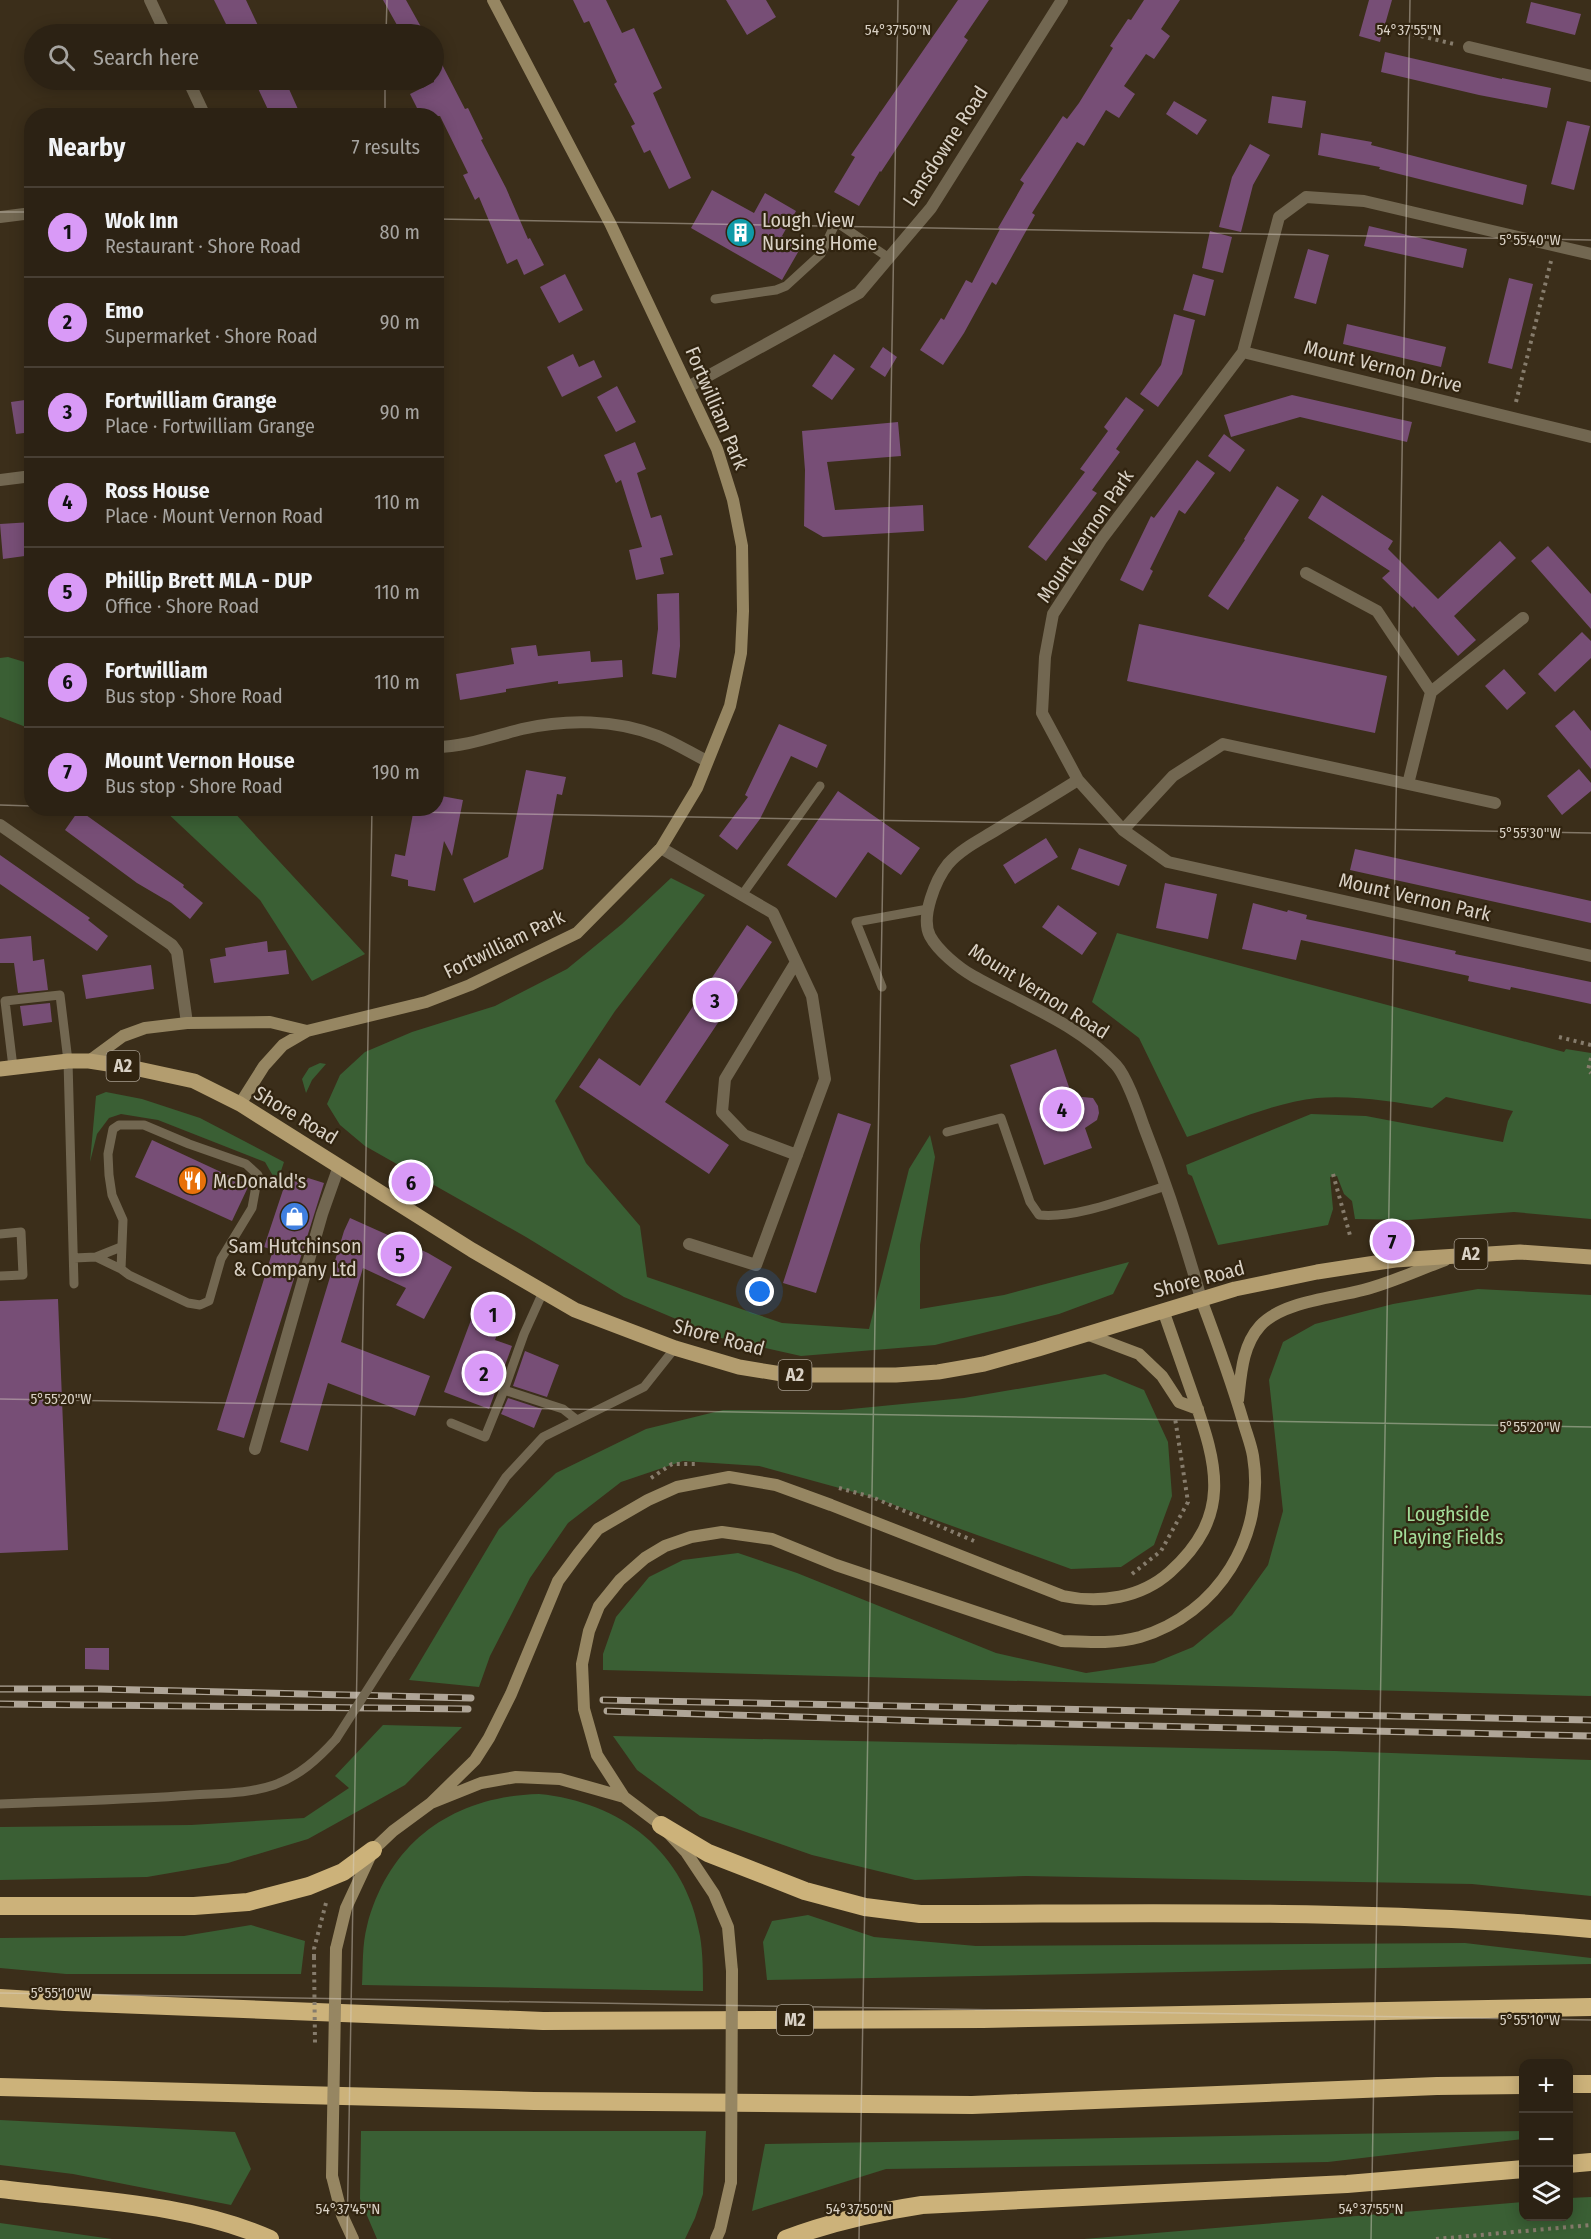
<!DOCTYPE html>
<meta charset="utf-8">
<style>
:root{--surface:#2c2214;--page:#382f22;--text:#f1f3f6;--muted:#a6a4a0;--line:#483f34;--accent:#d99af7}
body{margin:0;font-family:"Fira Sans Condensed",sans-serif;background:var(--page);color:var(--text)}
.controls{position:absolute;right:18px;bottom:18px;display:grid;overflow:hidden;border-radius:12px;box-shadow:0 3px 15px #0003}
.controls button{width:54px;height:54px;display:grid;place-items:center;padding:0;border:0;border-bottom:2px solid var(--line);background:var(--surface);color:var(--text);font:30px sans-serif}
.you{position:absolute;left:760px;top:1292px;width:21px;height:21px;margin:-15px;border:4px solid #fff;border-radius:50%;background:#1a73e8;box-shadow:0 0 0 9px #1a73e833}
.badge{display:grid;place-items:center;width:39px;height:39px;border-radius:50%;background:var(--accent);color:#111;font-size:20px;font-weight:700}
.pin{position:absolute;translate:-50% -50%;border:3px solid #fff;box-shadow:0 2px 6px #0006}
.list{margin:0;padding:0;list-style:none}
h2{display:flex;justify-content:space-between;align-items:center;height:78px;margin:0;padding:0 24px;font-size:26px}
h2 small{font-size:20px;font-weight:400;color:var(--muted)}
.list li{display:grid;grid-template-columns:39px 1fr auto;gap:18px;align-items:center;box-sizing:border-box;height:90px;padding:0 24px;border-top:2px solid var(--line)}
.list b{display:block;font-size:22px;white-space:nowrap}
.list p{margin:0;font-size:20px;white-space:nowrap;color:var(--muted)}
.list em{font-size:20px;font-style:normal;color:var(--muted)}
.icon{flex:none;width:33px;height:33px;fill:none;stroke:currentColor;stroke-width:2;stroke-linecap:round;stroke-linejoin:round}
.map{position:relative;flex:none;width:1591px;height:2239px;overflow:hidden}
.search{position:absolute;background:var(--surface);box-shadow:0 3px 15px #0003;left:24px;top:24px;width:420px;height:66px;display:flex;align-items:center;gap:15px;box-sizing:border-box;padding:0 21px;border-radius:33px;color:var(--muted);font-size:22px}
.panel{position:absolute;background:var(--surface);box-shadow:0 3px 15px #0003;left:24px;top:108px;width:420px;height:708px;border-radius:24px}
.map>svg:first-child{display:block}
</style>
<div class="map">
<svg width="1591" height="2239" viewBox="0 0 1591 2239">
<rect width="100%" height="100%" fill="#3b2e1a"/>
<path fill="#3a5f34" d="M8 657 31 664V729L0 717V658Z
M163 809H231L365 954 312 981 260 900Z
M671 878 705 895 615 1011 555 1101 586 1163 640 1226 647 1277 782 1323 869 1329 909 1169 930 1135 935 1157 920 1245V1309L1004 1295 1129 1262 1113 1294 1059 1314 935 1345 801 1356 721 1338 624 1297 526 1237 365 1146 340 1125 327 1104 340 1075 365 1052 412 1032 495 1006 567 969 622 924Z
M1117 933 1564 1052 1566 1049 1591 1053V1219L1514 1212 1408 1220 1355 1219 1352 1201 1344 1194 1337 1176 1330 1177 1333 1209 1328 1225 1218 1245 1192 1176 1188 1174 1186 1165 1311 1114 1366 1116 1503 1142 1508 1121 1513 1111 1446 1097 1432 1108C1394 1102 1355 1095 1317 1098 1276 1102 1226 1124 1187 1137L1139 1038 1092 1002Z
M320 1063 326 1064 312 1080 306 1093 302 1079 309 1068Z
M106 1092 142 1099 200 1118 284 1162 277 1183 265 1162 158 1120 121 1114 109 1118 97 1134 90 1162 96 1096Z
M1478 1289 1591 1295V1696L603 1670V1654L616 1617 649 1577 683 1560 738 1553 797 1573 996 1653 1086 1673 1154 1663 1193 1647 1232 1615 1268 1565 1283 1511 1269 1380 1283 1342 1315 1324 1393 1304Z
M1105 1374 1144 1390 1168 1442 1172 1496 1154 1545 1121 1567 1071 1569 872 1497 759 1466 683 1461 621 1482 568 1523 530 1578 490 1656 479 1687 409 1680 499 1529 556 1473 646 1429 723 1410H841L964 1398Z
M383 1725 462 1727 405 1785 308 1839 228 1863 147 1877 0 1880V1827L191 1825 304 1818 349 1788 335 1776Z
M613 1736 1335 1751 1591 1760V1896L1472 1884 1026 1876 915 1880 812 1855 700 1816 637 1770Z
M539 1794C621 1802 686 1852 700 1936 703 1954 703 1973 703 1991L362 1985C363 1965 362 1945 367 1926 389 1841 454 1796 539 1794Z
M808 1915 874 1937 976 1946 1465 1943 1591 1958V1964L767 1980 763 1942 772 1921Z
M251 1925 305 1941 301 1974H66L0 1968V1938L184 1936Z
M0 2120 235 2132 251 2169 231 2205 73 2174 0 2165Z
M361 2131H706L703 2194 695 2218 685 2239H377L360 2199Z
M1523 2131V2139L1328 2162 886 2169 752 2211 765 2144Z
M1591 2197V2239H1084L1523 2202 1524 2216H1568L1569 2198Z
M0 2223 112 2239H0Z"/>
<path fill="#774e76" d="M214 0H246L262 34H231Z
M383 0H406L425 34H402Z
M573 0H606L622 33 634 28 662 88 653 93 691 178 669 189 650 150 644 153 631 126 635 124 614 84 617 82 589 21 584 23Z
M726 0H766L776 17 747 35Z
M958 0H989L964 37 968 40 881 172 880 171 859 206 834 192 855 157 851 155Z
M1144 0H1180L1161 29 1170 36 1154 59 1146 54 1124 86 1135 94 1119 118 1106 110 1084 146 1077 142 1032 213 1035 215 996 285 992 282 964 333 943 365 920 350 941 318 944 320 966 280 972 283 1000 229 998 228 1024 183 1020 180 1063 116 1067 119 1079 103 1113 48 1110 46 1128 19 1131 20Z
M1369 0H1392L1380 42 1359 36Z
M1531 2 1581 14 1575 35 1526 23Z
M434 49 465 109 468 108 483 139 481 140 506 188 528 239 530 238 544 265 524 275 517 259 507 264 479 197 475 200 463 175 468 173 440 116H421L410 94 434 82Z
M1385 52 1502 79V78L1551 88 1547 108 1479 95 1381 72Z
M254 80H285L301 116H271Z
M1272 96 1306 101 1302 128 1268 123Z
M1174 101 1207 120 1197 135 1166 114Z
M1567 121 1590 126 1574 190 1551 184Z
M1321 133 1372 142 1371 145 1527 185 1523 205 1379 169 1380 167 1318 155Z
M1250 144 1270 155 1253 185 1241 232 1219 227 1232 177Z
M712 190 754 213 765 193 796 211 782 236 801 247 782 280 691 228Z
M1369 226 1467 249 1463 268 1364 246Z
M1210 231 1232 237 1223 273 1202 268Z
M1308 249 1329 255 1316 304 1294 298Z
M565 274 583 310 559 323 540 287Z
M1193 274 1214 280 1205 316 1183 310Z
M1509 278 1533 284 1512 369 1488 363Z
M1174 314 1195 320 1182 374 1158 407 1140 394 1161 365Z
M1347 324 1446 347 1441 367 1343 344Z
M883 347 897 357 885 377 870 367Z
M573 354 579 367 594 360 602 377 562 397 547 367Z
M834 354 855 369 832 400 812 386Z
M617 386 636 422 616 432 597 397Z
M1292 395 1412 422 1407 442 1300 417 1231 437 1224 415Z
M1126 397 1144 410 1116 449 1120 452 1092 490 1097 493 1046 561 1028 547 1085 472 1080 469 1108 431 1104 427Z
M32 399V432L16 434 11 402Z
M898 422 901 456 827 462 835 510 923 505 924 531 823 537 804 526 805 470 802 431Z
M1224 434 1245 450 1230 472 1208 456Z
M635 442 646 469 637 473 651 518 661 515 673 555 660 558 664 574 636 580 629 550 642 547 621 480 616 483 604 455Z
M1197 460 1215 473 1185 514 1179 510 1150 569 1153 571 1143 591 1120 580 1151 516 1154 518Z
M1277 486 1299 500 1228 610 1208 596 1245 540 1244 539Z
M1322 495 1393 541 1388 549 1438 599 1500 541 1516 558 1454 616 1476 640 1458 656 1414 606 1413 608 1382 578 1390 571 1308 518Z
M32 522V555L3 559 0 524Z
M1548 546 1591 594V629L1531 561Z
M679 593 680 646 676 678 652 674 658 629 657 594Z
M1139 624 1387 676 1375 733 1127 681Z
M1582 632 1591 641V658L1555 692 1538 674Z
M536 645 538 656 590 651 591 662 622 660 623 677 558 684V681L506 689V692L460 700 456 674 514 664 511 648Z
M1504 669 1526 693 1507 710 1485 686Z
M1574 710 1591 731V769L1555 726Z
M779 724 827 745 817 768 791 756 760 819 737 850 719 836 748 797 745 795Z
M1579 769 1591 783V791L1562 815 1547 796Z
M526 770 566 777 562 795 557 794 543 869 474 903 463 879 508 857Z
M838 791 920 848 901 875 868 852 836 898 787 865Z
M436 795 463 800 452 856 444 841 435 891 408 886V880L391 876 395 854 405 856 414 808H436Z
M79 810 184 885 183 887 203 903 190 919 171 903 137 883 65 830Z
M1046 838 1058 857 1015 884 1003 865Z
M1079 848 1127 865 1119 886 1071 869Z
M1355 849 1591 901V923L1350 870Z
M0 855 90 918 88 920 108 936 97 951 0 884Z
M1165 883 1217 894 1208 939 1156 928Z
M1253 903 1287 912 1288 910 1307 915 1306 919 1456 951 1455 954 1591 982V1004L1511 987 1510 990 1468 981 1469 976 1301 940 1296 960 1242 949Z
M1058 905 1097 933 1082 955 1042 927Z
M747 925 772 942 665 1102 729 1145 709 1174 579 1087 599 1058 640 1086Z
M31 936 33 961 44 959 48 990 18 993 14 963H0V939Z
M267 941 268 952 286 950 289 974 214 983 210 959 226 956 225 948Z
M151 965 154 989 86 999 82 975Z
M50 1003 52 1022 23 1026 20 1006Z
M1056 1049 1072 1096 1093 1098 1098 1106 1099 1113 1097 1120 1085 1128 1092 1148 1044 1165 1010 1065Z
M838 1113 871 1124 816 1293 783 1283Z
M152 1140 249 1185 232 1221 135 1177Z
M289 1172 324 1183 244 1438 217 1430 273 1250 264 1247Z
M350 1218 428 1253 452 1267 424 1319 396 1305 406 1288 363 1268 341 1342 430 1376 415 1416 328 1383 308 1451 280 1442 344 1231Z
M480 1296 507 1307 495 1340 512 1346 489 1409 444 1392Z
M58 1299 68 1550 0 1553V1301Z
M525 1351 559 1365 547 1397 513 1386Z
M508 1398 542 1409 534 1428 501 1414Z
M85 1648H109V1670L85 1669Z"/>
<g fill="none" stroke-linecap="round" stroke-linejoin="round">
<path stroke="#867c6c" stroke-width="4" stroke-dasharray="3 4.5" stroke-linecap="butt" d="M1399 31 1454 44
M1516 402 1551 261
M1559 1037 1591 1045
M1591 1058 1588 1070 1591 1073
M1333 1174 1351 1239
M651 1478 672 1464H699
M839 1488 872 1497 974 1541
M1132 1574 1161 1551 1188 1502 1175 1418
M314 1957V1949L327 1899
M1436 2239 1591 2225"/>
<path stroke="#726751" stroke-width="9" d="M715 299 776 290 786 286 821 254 836 222 889 258
M742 895 820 786
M882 987 856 922 928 909
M13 1067 5 1001 60 995 68 1061 74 1284
M119 1125H144L189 1144 246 1164 258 1175 252 1208 221 1259 209 1301 200 1305 188 1303 129 1275 121 1269 123 1220 112 1195 109 1175 108 1154 113 1129Z
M947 1132 1001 1118 1030 1202 1039 1215C1076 1219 1130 1197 1166 1186
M0 1234 21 1232 23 1275 0 1276
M96 1257 121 1269
M74 1258 96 1257 121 1247
M543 1292 524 1334 504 1390 563 1409 577 1420
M451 1423 485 1437 504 1390
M391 1653 506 1477 543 1437 644 1387 675 1348
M0 1804C64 1801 128 1800 192 1795 219 1793 248 1794 274 1785 299 1776 318 1759 336 1739"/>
<path stroke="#726751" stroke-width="12" d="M150 0 166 34
M1469 47 1591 76
M188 80 205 116
M0 217 32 213
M1591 254 1364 201 1306 197 1279 217 1243 352 1101 540 1053 614 1045 657 1042 713 1078 780 1123 830 1168 862 1591 956
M1243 352 1591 437
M688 387 859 293 931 208 1062 0
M0 480 32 476
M1306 573 1377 611 1431 692 1408 784 1495 803
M1431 692 1523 618
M436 747C465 747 494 736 522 729 566 719 615 719 658 736 675 743 691 753 707 761
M1078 780C1051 797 1024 813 996 830 980 840 961 849 948 864 936 879 920 917 930 936 938 951 959 968 973 976 1021 1003 1078 1024 1116 1065 1127 1077 1138 1110 1144 1127 1166 1183 1185 1241 1201 1299
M0 825 172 945 177 952 187 1023
M1123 830 1173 776 1223 744 1408 784
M661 848 773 913 812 996 825 1079 756 1265 689 1244
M796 962 725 1079 722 1112 744 1135 797 1155
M255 1449 322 1214 339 1166"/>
<path stroke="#968662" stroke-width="12" d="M89 1061 123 1036 145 1028 187 1023 270 1022 307 1031
M240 1104 264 1066 283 1045 307 1031 426 1002 470 985 577 933 661 848 697 788 730 706 741 653 743 611 742 546 733 500 717 449 610 223 493 0
M1086 1334 1139 1354 1162 1376 1179 1402 1198 1409
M1238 1400C1241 1375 1242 1346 1260 1326 1281 1302 1333 1298 1363 1290 1391 1283 1418 1270 1445 1260
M624 1797 597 1755 584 1709 582 1664 589 1631 599 1606 620 1580 645 1558 665 1546 691 1537 722 1532 772 1539 836 1565 1062 1641C1088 1642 1114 1644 1140 1637 1218 1614 1266 1536 1253 1456 1251 1444 1246 1432 1243 1421 1231 1380 1216 1339 1201 1299
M431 1803 475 1760 489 1738 511 1694 558 1581 578 1554 598 1529 648 1500 677 1487 729 1477 776 1485 831 1505 1063 1596C1100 1604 1141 1598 1170 1572 1232 1516 1218 1466 1193 1396 1183 1368 1173 1339 1163 1310
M336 1949 346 1908 373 1850 393 1831 431 1803 481 1783 516 1777 560 1779 624 1797 661 1825 686 1852 714 1894 728 1927 732 1971
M332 2176 342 2215 353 2239
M716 2239 720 2230 731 2182"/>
<path stroke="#b39d6f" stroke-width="15" d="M0 1069 68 1061H89L134 1068 194 1081 240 1104 472 1250 575 1310 675 1348 739 1367 788 1375H896L938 1372 984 1364 1038 1349 1235 1289 1317 1272 1395 1260 1520 1252 1591 1257"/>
<path stroke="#ccb27a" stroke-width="18" d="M661 1825 708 1853 805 1891 865 1907 920 1914C1144 1914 1368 1908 1591 1929
M0 1906H194L248 1902 309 1886 343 1872 373 1850
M0 1998 65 2002 543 2021 983 2019 1591 2007
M1568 2084H1591
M0 2087 534 2101 972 2105 1437 2086 1524 2085
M1568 2164 1591 2162
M0 2189C87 2200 190 2203 270 2239
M786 2239C831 2222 876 2212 922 2205L1347 2184 1524 2169"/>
<defs>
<path id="rail" d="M0 1689H98L471 1698
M603 1700 1591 1720
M0 1704 468 1709
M607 1711 928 1721 1591 1736"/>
</defs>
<use href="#rail" stroke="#afa597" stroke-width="7"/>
<use href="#rail" stroke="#312410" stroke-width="4.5" stroke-dasharray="14" stroke-linecap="butt"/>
<path stroke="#867c6c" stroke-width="4" stroke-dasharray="3 4.5" stroke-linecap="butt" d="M314 1957 315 2043"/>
<path stroke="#726751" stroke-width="9" d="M336 1739 391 1653"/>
<path stroke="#968662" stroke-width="12" d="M332 2176 336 1949
M731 2182 732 1971"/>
</g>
<path fill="none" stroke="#d9d1c5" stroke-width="1.5" stroke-opacity="0.45" d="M386 34 387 0M385 116V80M0 212H32M436 219 1591 240M0 805 32 806M179 808 1591 833M0 1399 1591 1427M0 1993 1591 2020M347 2239 372 808M859 2239 898 0M1371 2239 1410 0"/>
<defs>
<symbol id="building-disc" viewBox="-11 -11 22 22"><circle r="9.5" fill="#0f9aa8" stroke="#312410"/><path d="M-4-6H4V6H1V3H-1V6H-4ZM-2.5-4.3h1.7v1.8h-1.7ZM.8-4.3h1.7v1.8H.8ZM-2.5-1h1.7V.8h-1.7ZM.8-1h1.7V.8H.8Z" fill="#fff"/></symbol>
<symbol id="restaurant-disc" viewBox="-11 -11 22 22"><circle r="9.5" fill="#e8710a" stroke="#312410"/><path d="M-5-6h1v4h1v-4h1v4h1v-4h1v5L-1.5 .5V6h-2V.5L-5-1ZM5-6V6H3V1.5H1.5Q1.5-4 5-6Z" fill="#fff"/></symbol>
<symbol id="shop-disc" viewBox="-11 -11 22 22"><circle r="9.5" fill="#3f7fe0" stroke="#312410"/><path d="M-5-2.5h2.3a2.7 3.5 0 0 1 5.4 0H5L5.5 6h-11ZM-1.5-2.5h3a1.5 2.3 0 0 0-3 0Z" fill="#fff"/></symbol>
</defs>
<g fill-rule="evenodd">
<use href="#building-disc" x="724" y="216" width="33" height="33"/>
<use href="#restaurant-disc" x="176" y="1164" width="33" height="33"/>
<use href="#shop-disc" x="278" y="1200" width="33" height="33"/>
</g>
<g text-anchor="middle" stroke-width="4.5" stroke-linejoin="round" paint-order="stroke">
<g fill="#312410" stroke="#a79d8f" stroke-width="1.5">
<rect x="106.5" y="1051" width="33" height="30" rx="4.5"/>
<rect x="1454.5" y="1239" width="33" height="30" rx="4.5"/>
<rect x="778.5" y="1360" width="33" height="30" rx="4.5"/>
<rect x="777" y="2005" width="36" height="30" rx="4.5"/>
</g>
<g font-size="18" font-weight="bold" fill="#d9d1c5">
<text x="123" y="1072">A2</text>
<text x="1471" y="1260">A2</text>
<text x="795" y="1381">A2</text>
<text x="795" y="2026">M2</text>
</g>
<g font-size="20" fill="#d9d1c5" stroke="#312410">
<text transform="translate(945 146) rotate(-57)" y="7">Lansdowne Road</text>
<text transform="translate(1383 366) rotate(14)" y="7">Mount Vernon Drive</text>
<text transform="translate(717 408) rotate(67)" y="7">Fortwilliam Park</text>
<text transform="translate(1085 536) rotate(-56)" y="7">Mount Vernon Park</text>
<text transform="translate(1415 897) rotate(13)" y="7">Mount Vernon Park</text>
<text transform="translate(504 944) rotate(-26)" y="7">Fortwilliam Park</text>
<text transform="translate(1039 991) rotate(32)" y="7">Mount Vernon Road</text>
<text transform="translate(296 1115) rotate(31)" y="7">Shore Road</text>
<text transform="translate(1199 1279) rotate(-15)" y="7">Shore Road</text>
<text transform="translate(719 1337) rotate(15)" y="7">Shore Road</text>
</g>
<g font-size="20" fill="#d9d1c5" stroke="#312410" text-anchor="start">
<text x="762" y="227">Lough View<tspan x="762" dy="23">Nursing Home</tspan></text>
<text x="213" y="1188">McDonald's</text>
<text x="295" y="1253" text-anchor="middle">Sam Hutchinson<tspan x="295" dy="23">&amp; Company Ltd</tspan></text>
</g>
<g font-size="20" fill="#a2dc99" stroke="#312410">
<text x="1448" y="1521">Loughside<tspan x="1448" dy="23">Playing Fields</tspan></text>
</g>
</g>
<g font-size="15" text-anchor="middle" fill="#d9d1c5" stroke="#312410" stroke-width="4.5" stroke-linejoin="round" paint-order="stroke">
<text x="898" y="35">54°37'50"N</text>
<text x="1409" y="35">54°37'55"N</text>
<text x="1530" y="245">5°55'40"W</text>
<text x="1530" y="838">5°55'30"W</text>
<text x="61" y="1404">5°55'20"W</text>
<text x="1530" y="1432">5°55'20"W</text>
<text x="61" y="1998">5°55'10"W</text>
<text x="1530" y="2025">5°55'10"W</text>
<text x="348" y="2214">54°37'45"N</text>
<text x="859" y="2214">54°37'50"N</text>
<text x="1371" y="2214">54°37'55"N</text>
</g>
</svg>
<div class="controls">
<button>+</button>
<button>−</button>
<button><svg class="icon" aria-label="layers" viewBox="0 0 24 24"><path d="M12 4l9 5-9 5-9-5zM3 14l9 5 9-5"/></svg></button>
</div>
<div class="you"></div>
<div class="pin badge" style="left:493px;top:1314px">1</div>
<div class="pin badge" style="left:484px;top:1373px">2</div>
<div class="pin badge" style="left:715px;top:1000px">3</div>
<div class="pin badge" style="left:1062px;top:1109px">4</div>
<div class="pin badge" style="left:400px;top:1254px">5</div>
<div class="pin badge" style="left:411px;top:1182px">6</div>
<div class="pin badge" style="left:1392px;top:1241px">7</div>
<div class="search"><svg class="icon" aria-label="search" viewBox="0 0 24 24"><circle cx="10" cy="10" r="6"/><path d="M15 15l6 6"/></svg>Search here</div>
<section class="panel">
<h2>Nearby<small>7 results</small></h2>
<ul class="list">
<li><span class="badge">1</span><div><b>Wok Inn</b><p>Restaurant · Shore Road</p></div><em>80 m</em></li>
<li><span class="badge">2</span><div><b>Emo</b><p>Supermarket · Shore Road</p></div><em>90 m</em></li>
<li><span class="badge">3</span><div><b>Fortwilliam Grange</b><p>Place · Fortwilliam Grange</p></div><em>90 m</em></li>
<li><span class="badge">4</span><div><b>Ross House</b><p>Place · Mount Vernon Road</p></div><em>110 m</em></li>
<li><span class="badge">5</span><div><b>Phillip Brett MLA - DUP</b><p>Office · Shore Road</p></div><em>110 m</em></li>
<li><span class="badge">6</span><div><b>Fortwilliam</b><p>Bus stop · Shore Road</p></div><em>110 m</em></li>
<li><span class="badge">7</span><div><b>Mount Vernon House</b><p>Bus stop · Shore Road</p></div><em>190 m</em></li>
</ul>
</section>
</div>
